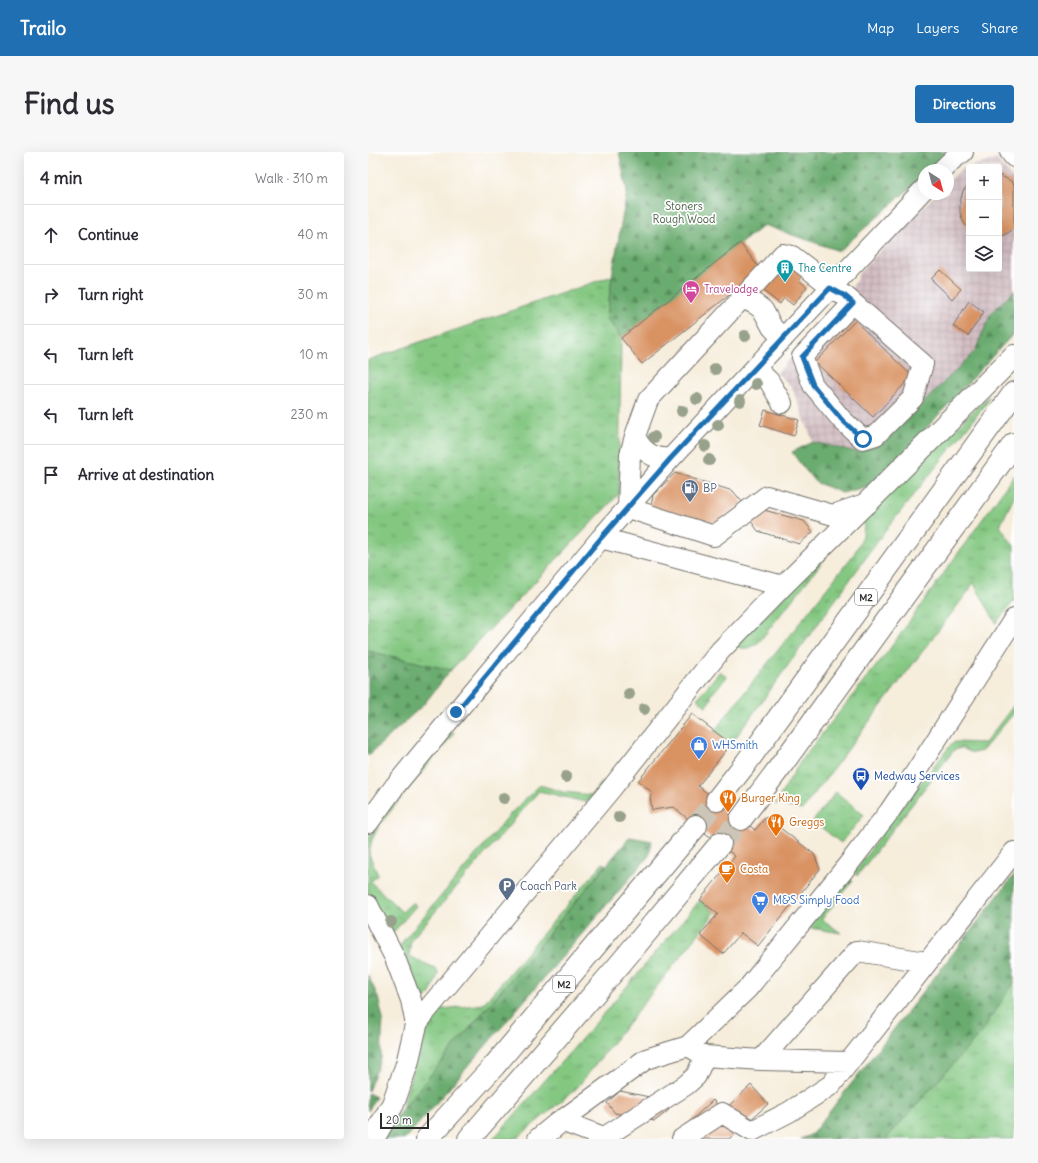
<!DOCTYPE html>
<meta charset="utf-8">
<style>
:root{--surface:#fff;--page:#f7f7f7;--text:#2b2b33;--muted:#7c7c81;--line:#e1e1e2;--accent:#1f6fb2}
body{margin:0;font-family:Delius,sans-serif;background:var(--page);color:var(--text)}
.controls{position:absolute;right:12px;top:12px;display:grid;overflow:hidden;border-radius:4px;box-shadow:0 4px 16px #0002}
.controls button{width:36px;height:36px;display:grid;place-items:center;padding:0;border:0;border-bottom:1px solid var(--line);background:var(--surface);color:var(--text);font:20px sans-serif}
.compass{position:absolute;left:550px;top:12px;width:36px;height:36px;border-radius:50%;background:var(--surface);box-shadow:0 4px 16px #0002;rotate:144deg}
.scale{position:absolute;left:12px;bottom:10px;width:49px;box-sizing:border-box;padding-left:4px;border:2px solid #2b2b2b;border-top:0;font-size:11px;line-height:14px;white-space:nowrap;color:#2b2b2b;-webkit-text-stroke:3px #fff;paint-order:stroke}
.stop{position:absolute;width:12px;height:12px;margin:-9px;border:3px solid #1f6fb2;border-radius:50%;background:#fff}
.stop.end{background:#1f6fb2;border-color:#fff;box-shadow:0 1px 4px #0008}
.list{margin:0;padding:0;list-style:none}
h2{display:flex;justify-content:space-between;align-items:center;height:52px;margin:0;padding:0 16px;font-size:17px}
h2 small{font-size:13px;font-weight:400;color:var(--muted)}
.list li{display:grid;grid-template-columns:26px 1fr auto;gap:12px;align-items:center;box-sizing:border-box;height:60px;padding:0 16px;border-top:1px solid var(--line)}
.list b{display:block;font-size:15px;white-space:nowrap}
.list em{font-size:13px;font-style:normal;color:var(--muted)}
.icon{flex:none;width:22px;height:22px;fill:none;stroke:currentColor;stroke-width:2;stroke-linecap:round;stroke-linejoin:round}
.map{position:relative;flex:none;width:646px;height:987px;overflow:hidden;border-radius:4px}
header{display:flex;align-items:center;gap:24px;box-sizing:border-box;height:56px;padding:0 20px;background:var(--accent);color:#fff}
header strong{font-size:19px}
nav{display:flex;gap:22px;margin-inline-start:auto;font-size:14px}
.intro{display:flex;align-items:center;justify-content:space-between;box-sizing:border-box;height:96px;padding:0 24px}
h1{margin:0;font-size:28px}
.button{padding:10px 18px;border-radius:4px;background:var(--accent);color:#fff;font-size:14px;font-weight:700}
main{display:flex;gap:24px;padding:0 24px}
aside{flex:1;background:var(--surface);border-radius:4px;box-shadow:0 4px 16px #0002}
.map>svg:first-child{display:block}
</style>
<header>
<strong>Trailo</strong>
<nav><a>Map</a><a>Layers</a><a>Share</a></nav>
</header>
<div class="intro"><h1>Find us</h1><a class="button">Directions</a></div>
<main>
<aside>
<h2>4 min<small>Walk · 310 m</small></h2>
<ul class="list">
<li><svg class="icon" aria-label="ahead" viewBox="0 0 24 24"><path d="M12 20V5M6 11l6-6 6 6"/></svg><div><b>Continue</b></div><em>40 m</em></li>
<li><svg class="icon" aria-label="right" viewBox="0 0 24 24"><path d="M7 20v-9h11M14 6l5 5-5 5"/></svg><div><b>Turn right</b></div><em>30 m</em></li>
<li><svg class="icon" aria-label="left" viewBox="0 0 24 24"><path d="M17 20v-9H6M10 6l-5 5 5 5"/></svg><div><b>Turn left</b></div><em>10 m</em></li>
<li><svg class="icon" aria-label="left" viewBox="0 0 24 24"><path d="M17 20v-9H6M10 6l-5 5 5 5"/></svg><div><b>Turn left</b></div><em>230 m</em></li>
<li><svg class="icon" aria-label="arrive" viewBox="0 0 24 24"><path d="M6 21V4h12l-3 4 3 4H6"/></svg><div><b>Arrive at destination</b></div></li>
</ul>
</aside>
<div class="map">
<svg width="646" height="987" viewBox="0 0 646 987">
<defs>
<pattern id="industrial-grid" width="8" height="8" patternUnits="userSpaceOnUse"><rect width="8" height="8" fill="#d2bec3"/><path d="M0 4h8M4 0v8" fill="none" stroke="#b4a3a8"/></pattern>
<pattern id="grass-tufts" width="24" height="20" patternUnits="userSpaceOnUse"><rect width="24" height="20" fill="#83c781"/><path d="M3 7l-1-3M5 7V3M7 7l1-3M15 17l-1-3M17 17v-4M19 17l1-3" fill="none" stroke="#6ba26a"/></pattern>
<pattern id="forest-firs" width="22" height="20" patternUnits="userSpaceOnUse"><rect width="22" height="20" fill="#6aac6f"/><path d="M5 1l3.5 6h-7zM16 11l3.5 6h-7z" fill="#578c5b"/></pattern>
</defs>
<rect width="100%" height="100%" fill="#fff"/>
<filter id="ink" filterUnits="userSpaceOnUse"><feTurbulence type="fractalNoise" baseFrequency=".025" numOctaves="2"/><feDisplacementMap in="SourceGraphic" scale="8" xChannelSelector="R" yChannelSelector="G"/><feConvolveMatrix kernelMatrix="1 2 1 2 8 2 1 2 1" color-interpolation-filters="sRGB"/></filter>
<filter id="wash" filterUnits="userSpaceOnUse"><feTurbulence type="fractalNoise" baseFrequency=".012" numOctaves="4" result="noise"/><feDisplacementMap in="SourceGraphic" scale="16" xChannelSelector="R" yChannelSelector="G"/><feGaussianBlur stdDeviation="0.9" result="paint"/><feColorMatrix in="noise" values="0 0 0 0 0 0 0 0 0 0 0 0 0 0 0 0 0 1.4 0 .05"/><feComposite in="paint" operator="in"/></filter>
<g filter="url(#wash)">
<rect width="100%" height="100%" fill="#f6eddb"/>
<path fill="url(#industrial-grid)" fill-rule="evenodd" d="M629 7 646 29V139L623 161 607 199 514 292 489 300 445 290 424 235 409 221 484 136 492 120 568 42H580V30L594 17ZM601 15H631V117H601Z"/>
<path fill="url(#grass-tufts)" stroke="#577956" d="M244 124 239 166 253 186 251 342 83 518 0 499V208Z
M621 244 618 252 521 374 363 592 346 579 486 402 495 384 496 370 500 360Z
M646 323V345L632 374 646 394V449L628 471 605 430 602 437 434 658 407 652 434 607 521 498Z
M462 400 391 490C380 497 378 498 366 494Z
M352 519 359 525 342 544 344 546 338 554 329 547Z
M646 553V561L614 599 605 601 593 596 586 598 489 724 487 720 517 677 585 590 617 591Z
M84 578 86 581 12 672 4 688 1 702 10 723 3 730 34 760 45 750 48 754 22 784 0 740V688L5 677Z
M235 629 238 633 222 650H217L171 639 43 788 41 804 67 816 70 820C68 830 62 844 54 851L31 797 35 789 144 660 172 633 195 640 224 643Z
M468 640 496 663 473 691 445 669Z
M235 711 238 713 34 957 51 894 65 862 75 857 115 852Z
M477 723 485 728 454 767 473 781 442 776H441Z
M332 748 347 761 209 936 148 987H125L227 872Z
M646 830V987H518L612 882Z"/>
<path fill="url(#forest-firs)" stroke="#4a6c4d" d="M251 0H584L563 18H556V24L471 99 396 73 253 186 239 166 244 124 259 39Z
M646 139V181L506 333 474 341 447 330 431 310 424 300 445 290 489 300 514 292 607 199 623 161Z
M0 499 83 518 56 552 0 604Z
M262 685 284 689 281 704 59 962 37 987H14L34 957Z
M646 723V830L612 882 518 987H433L444 982Z
M0 823 10 845 15 867 13 907 0 939Z
M0 941 8 945 0 959Z"/>
<g id="blocks">
<path fill="#d99364" d="M631 23 643 29 646 32V77L635 84 631 85Z
M601 32V77L596 71 592 61V50L595 39Z
M372 91 393 118 274 212 253 186Z
M418 108 435 122 431 128 439 135 425 153 416 146 412 152 394 138Z
M572 118 593 137 584 147 563 127Z
M601 149 616 160 600 184 585 174Z
M487 169 544 224 505 265 447 210Z
M397 258 431 268 426 284 392 273Z
M307 321 365 339 375 351 339 378 282 360 285 343Z
M396 358 436 369 445 380 431 392 390 379 383 369Z
M324 562 363 592 330 634 387 678 398 665 446 702 452 717 390 794 373 781 355 802 332 783 350 762 332 748 367 704 328 674 306 655 284 658 282 645 285 641 270 629Z
M383 933 400 952 361 987H329L317 974 345 948 355 959Z
M252 939 291 947 301 958 287 969 247 961 239 951Z"/>
</g>
</g>
<g filter="url(#ink)">
<use href="#blocks" fill-opacity="0" stroke="#726f69" stroke-width="1"/>
<g fill="none" stroke-linecap="round" stroke-linejoin="round">
<path stroke="#cdc6b8" stroke-width="22" stroke-dasharray="22 11" stroke-linecap="butt" d="M328 674 349 648
M352 692 373 667"/>
<defs>
<path id="minor" d="M642 0 646 5
M574 18 585 7 595 0
M374 146 387 152 395 158 404 175 415 187
M485 151 434 205 445 233 474 268 495 287 508 283 545 246 555 212 485 151 477 144 462 136 455 128 424 104 415 102 280 248 267 284 262 303 260 356 346 384 399 344 465 363 499 351
M387 216 401 229 414 251
M267 284C274 300 286 308 303 306
M233 386 415 434
M0 671 27 634 88 560 233 386 303 306 387 216 556 37
M0 753 27 806 43 848 48 873
M48 873 60 857 243 637 352 499 415 434 495 355
M320 894 380 836 479 714 521 660 542 629 646 467
M393 908 489 799 558 810
M193 969 278 907 320 894 337 904 393 908 481 910
M193 969 241 987
M235 986 318 933 328 924 337 904
M314 987 354 961 384 979 421 960 463 933 646 700"/>
<path id="highway" d="M499 351 646 204
M349 648 378 611 646 241
M373 667 412 615 646 292
M5 987 25 952 39 912 48 873
M59 987 126 914 328 674
M101 987 252 812 352 692
M171 987 193 969"/>
</defs>
<use href="#minor" stroke="#726f69" stroke-width="22"/>
<use href="#highway" stroke="#726f69" stroke-width="24"/>
<use href="#minor" stroke="#fff" stroke-width="20"/>
<use href="#highway" stroke="#fff" stroke-width="22"/>
</g>
<g fill="#97a18b">
<circle cx="377" cy="184" r="6"/>
<circle cx="347" cy="217" r="6"/>
<circle cx="388" cy="232" r="6"/>
<circle cx="329" cy="247" r="6"/>
<circle cx="372" cy="249" r="6"/>
<circle cx="314" cy="259" r="6"/>
<circle cx="350" cy="273" r="6"/>
<circle cx="286" cy="285" r="6"/>
<circle cx="337" cy="294" r="6"/>
<circle cx="341" cy="308" r="6"/>
<circle cx="261" cy="542" r="6"/>
<circle cx="276" cy="557" r="6"/>
<circle cx="198" cy="625" r="6"/>
<circle cx="136" cy="646" r="6"/>
<circle cx="251" cy="665" r="6"/>
<circle cx="23" cy="770" r="6"/>
</g>
</g>
<g fill="none" stroke-linecap="round" stroke-linejoin="round" filter="url(#ink)">
<path stroke="#1f6fb2" stroke-width="5" d="M88 560 233 386 303 306 462 136 477 144 485 151 434 205 445 233 474 268 495 287"/>
</g>
<defs>
<symbol id="building-pin" viewBox="-11 -11 22 30"><path d="M0 17L-7.5 6A9.5 9.5 0 1 1 7.5 6Z" fill="#0f9aa8" stroke="#fff"/><path d="M-4-6H4V6H1V3H-1V6H-4ZM-2.5-4.3h1.7v1.8h-1.7ZM.8-4.3h1.7v1.8H.8ZM-2.5-1h1.7V.8h-1.7ZM.8-1h1.7V.8H.8Z" fill="#fff"/></symbol>
<symbol id="hotel-pin" viewBox="-11 -11 22 30"><path d="M0 17L-7.5 6A9.5 9.5 0 1 1 7.5 6Z" fill="#d1479c" stroke="#fff"/><path d="M-6-4.5h1.5V1H6V5H4.5V3h-9V5H-6ZM-4 0a1.8 1.8 0 1 1 3.6 0ZM.5 0V-2.5h3Q6-2.5 6 0Z" fill="#fff"/></symbol>
<symbol id="fuel-pin" viewBox="-11 -11 22 30"><path d="M0 17L-7.5 6A9.5 9.5 0 1 1 7.5 6Z" fill="#5c6f8a" stroke="#fff"/><path d="M-5.5-6h7V0h2V4h1.3V-2.5L3-4.5l.8-.8L6-3V5H2.5V1h-1V6h-7ZM-4.2-4.7v3.2H.2V-4.7Z" fill="#fff"/></symbol>
<symbol id="shop-pin" viewBox="-11 -11 22 30"><path d="M0 17L-7.5 6A9.5 9.5 0 1 1 7.5 6Z" fill="#3f7fe0" stroke="#fff"/><path d="M-5-2.5h2.3a2.7 3.5 0 0 1 5.4 0H5L5.5 6h-11ZM-1.5-2.5h3a1.5 2.3 0 0 0-3 0Z" fill="#fff"/></symbol>
<symbol id="bus-pin" viewBox="-11 -11 22 30"><path d="M0 17L-7.5 6A9.5 9.5 0 1 1 7.5 6Z" fill="#1a4fb4" stroke="#fff"/><path d="M-5-6H5V4H4V6H2V4H-2V6H-4V4H-5ZM-3.5-4V0h7V-4ZM-3.5 1.2v1.5H-2V1.2ZM2 1.2v1.5H3.5V1.2Z" fill="#fff"/></symbol>
<symbol id="restaurant-pin" viewBox="-11 -11 22 30"><path d="M0 17L-7.5 6A9.5 9.5 0 1 1 7.5 6Z" fill="#e8710a" stroke="#fff"/><path d="M-5-6h1v4h1v-4h1v4h1v-4h1v5L-1.5 .5V6h-2V.5L-5-1ZM5-6V6H3V1.5H1.5Q1.5-4 5-6Z" fill="#fff"/></symbol>
<symbol id="cafe-pin" viewBox="-11 -11 22 30"><path d="M0 17L-7.5 6A9.5 9.5 0 1 1 7.5 6Z" fill="#e8710a" stroke="#fff"/><path d="M-5.5-4.5H6V0H3Q3 3.5 0 3.5H-2.5Q-5.5 3.5-5.5 0ZM3-3.2v2h1.7v-2ZM-6 4.5H4V6H-6Z" fill="#fff"/></symbol>
<symbol id="parking-pin" viewBox="-11 -11 22 30"><path d="M0 17L-7.5 6A9.5 9.5 0 1 1 7.5 6Z" fill="#5c6f8a" stroke="#fff"/><path d="M-3.5-5.5H1a3.5 3.5 0 0 1 0 7H-1V5.5H-3.5ZM-1-3.4V-.6H.8a1.4 1.4 0 0 0 0-2.8Z" fill="#fff"/></symbol>
<symbol id="supermarket-pin" viewBox="-11 -11 22 30"><path d="M0 17L-7.5 6A9.5 9.5 0 1 1 7.5 6Z" fill="#3f7fe0" stroke="#fff"/><path d="M-6-5.5h2.5l.6 2H6L4.5 2H-2.5L-4.4-4H-6ZM-1.5 3.2a1.3 1.3 0 1 0 .1 0ZM3 3.2a1.3 1.3 0 1 0 .1 0Z" fill="#fff"/></symbol>
</defs>
<g fill-rule="evenodd">
<use href="#building-pin" x="407" y="106" width="20" height="27"/>
<use href="#hotel-pin" x="313" y="127" width="20" height="27"/>
<use href="#fuel-pin" x="312" y="326" width="20" height="27"/>
<use href="#shop-pin" x="321" y="583" width="20" height="27"/>
<use href="#bus-pin" x="483" y="614" width="20" height="27"/>
<use href="#restaurant-pin" x="350" y="636" width="20" height="27"/>
<use href="#restaurant-pin" x="398" y="660" width="20" height="27"/>
<use href="#cafe-pin" x="349" y="707" width="20" height="27"/>
<use href="#parking-pin" x="129" y="724" width="20" height="27"/>
<use href="#supermarket-pin" x="382" y="738" width="20" height="27"/>
</g>
<g text-anchor="middle" stroke-width="3.5" stroke-linejoin="round" paint-order="stroke">
<g fill="#fff" stroke="#6b6b6b" stroke-width="1">
<rect x="487" y="437" width="22" height="16" rx="3"/>
<rect x="185" y="824" width="22" height="16" rx="3"/>
</g>
<g font-size="10" font-weight="bold" fill="#2b2b2b">
<text x="498" y="449">M2</text>
<text x="196" y="836">M2</text>
</g>
<g font-size="11" fill="#4a6249" stroke="#fff">
<text x="316" y="58">Stoners<tspan x="316" dy="13">Rough Wood</tspan></text>
</g>
<g font-size="11" fill="#0d838f" stroke="#fff" text-anchor="start">
<text x="430" y="120">The Centre</text>
</g>
<g font-size="11" fill="#b23c85" stroke="#fff" text-anchor="start">
<text x="336" y="141">Travelodge</text>
</g>
<g font-size="11" fill="#4e5e75" stroke="#fff" text-anchor="start">
<text x="335" y="340">BP</text>
<text x="152" y="738">Coach Park</text>
</g>
<g font-size="11" fill="#366cbe" stroke="#fff" text-anchor="start">
<text x="344" y="597">WHSmith</text>
<text x="405" y="752">M&amp;S Simply Food</text>
</g>
<g font-size="11" fill="#164399" stroke="#fff" text-anchor="start">
<text x="506" y="628">Medway Services</text>
</g>
<g font-size="11" fill="#c56008" stroke="#fff" text-anchor="start">
<text x="373" y="650">Burger King</text>
<text x="421" y="674">Greggs</text>
<text x="372" y="721">Costa</text>
</g>
</g>
</svg>
<div class="controls">
<button>+</button>
<button>−</button>
<button><svg class="icon" aria-label="layers" viewBox="0 0 24 24"><path d="M12 4l9 5-9 5-9-5zM3 14l9 5 9-5"/></svg></button>
</div>
<svg class="compass" viewBox="-18 -18 36 36"><path d="M0-13l5 13h-10z" fill="#e53935"/><path d="M0 13l5-13h-10z" fill="#7c7c81"/></svg>
<div class="scale">20 m</div>
<div class="stop" style="left:495px;top:287px"></div>
<div class="stop end" style="left:88px;top:560px"></div>
</div>
</main>
